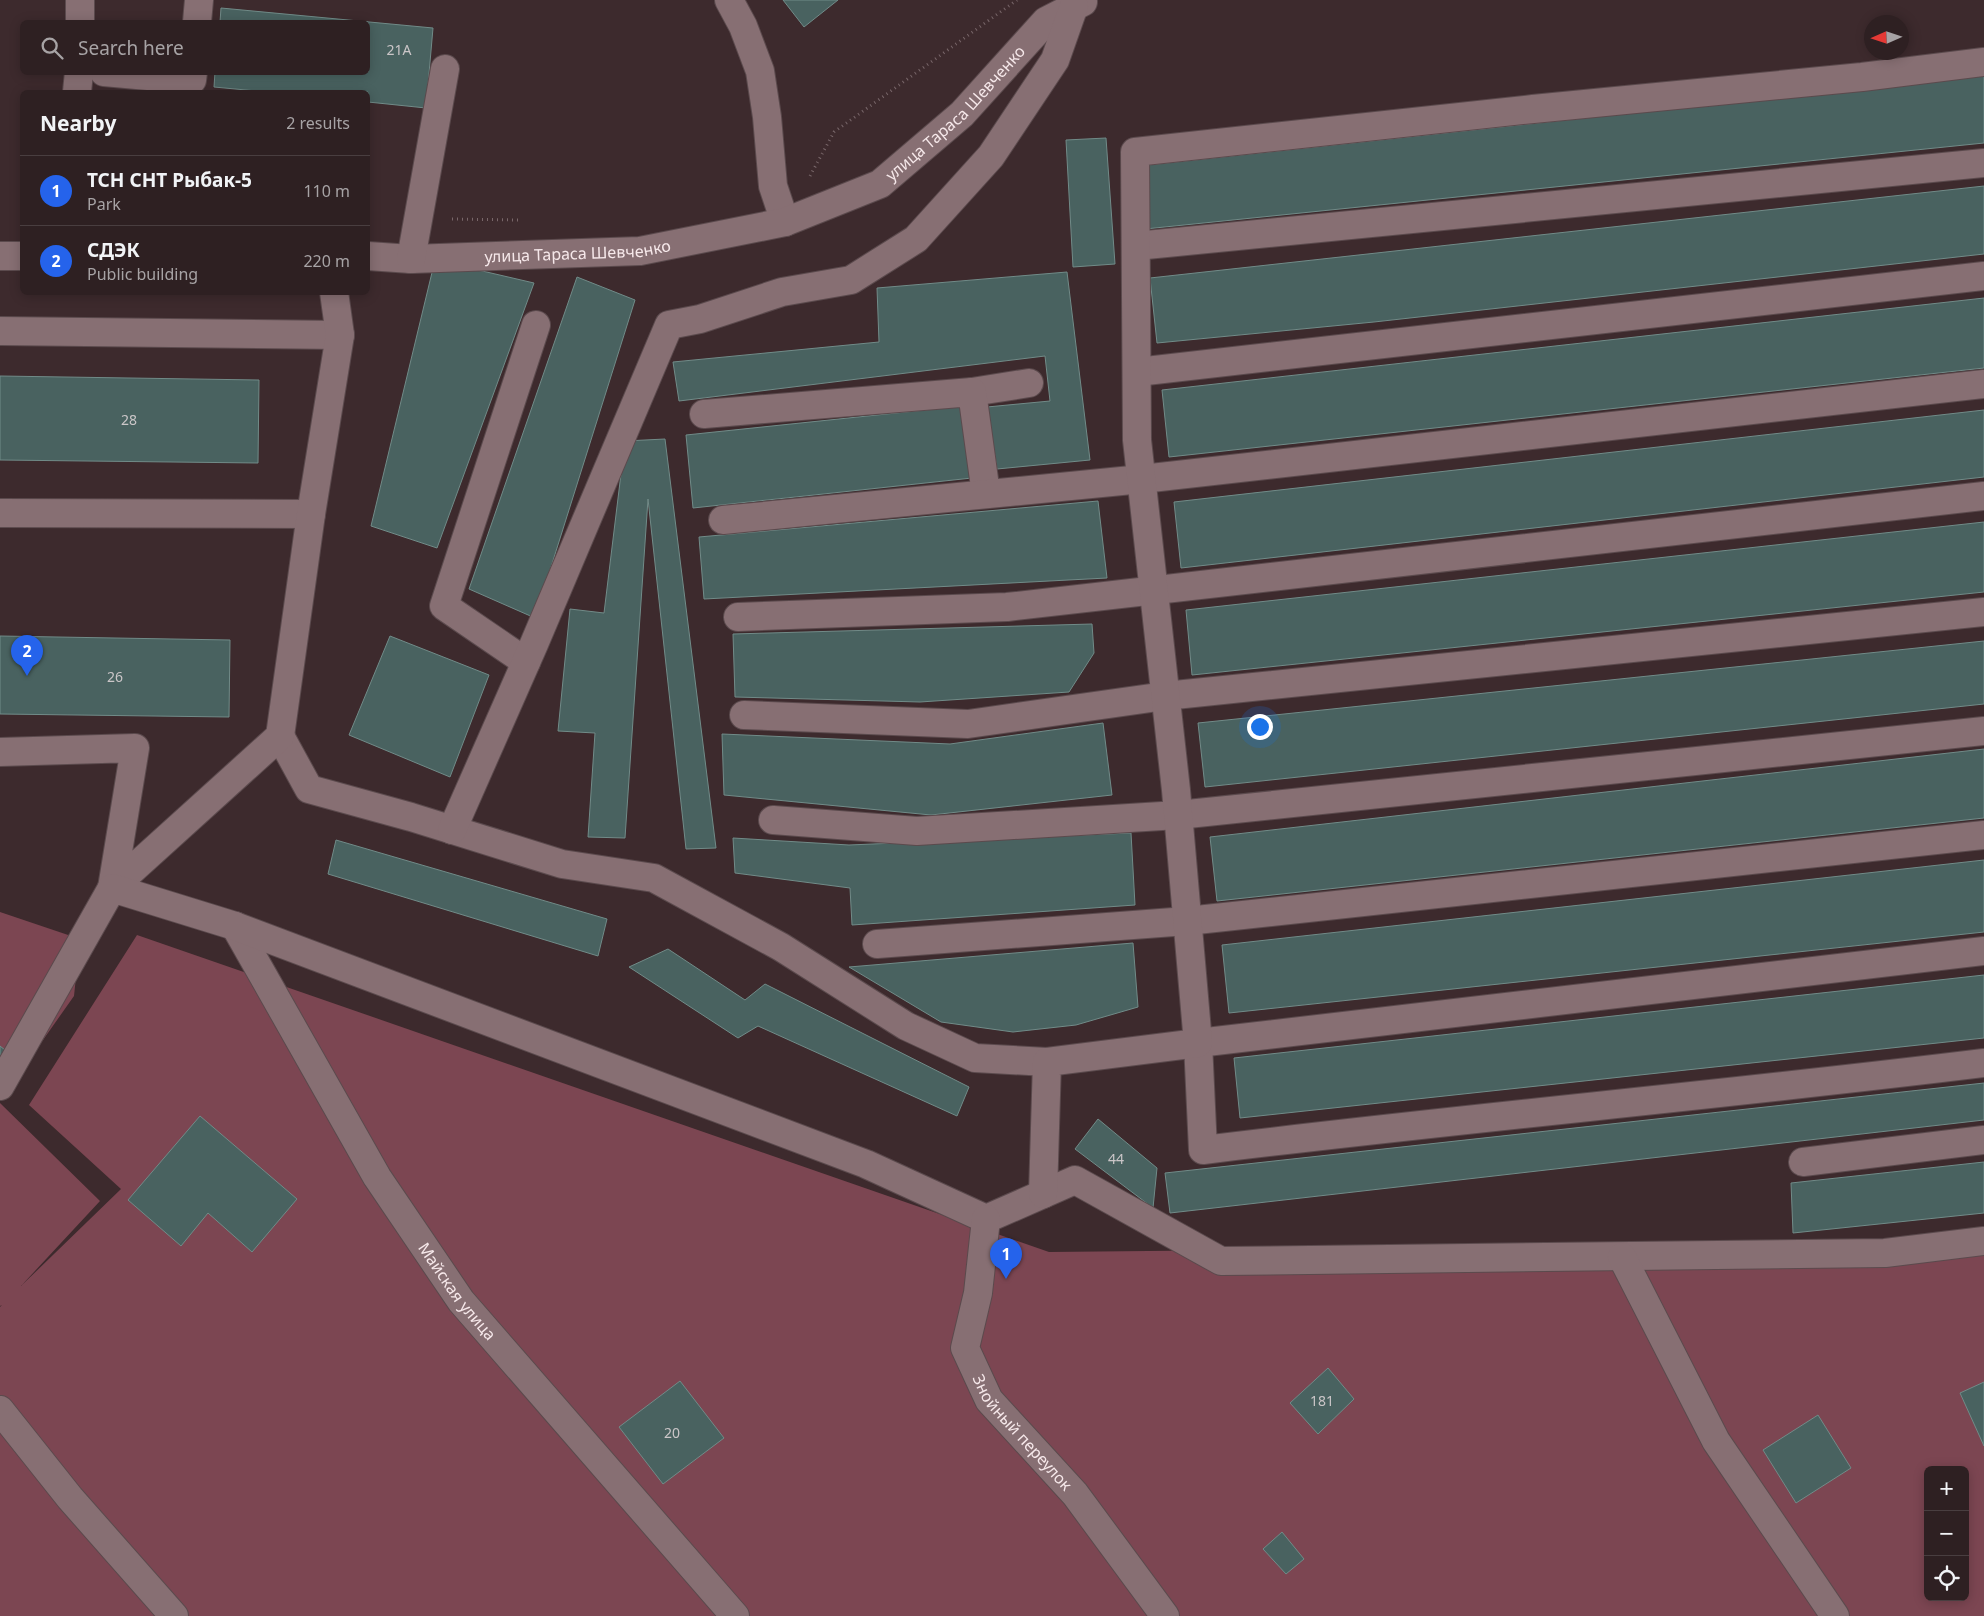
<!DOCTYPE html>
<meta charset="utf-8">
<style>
:root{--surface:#2e2022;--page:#36282a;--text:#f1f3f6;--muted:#a7a3a5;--line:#493e40;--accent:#2563eb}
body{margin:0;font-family:"Noto Sans",sans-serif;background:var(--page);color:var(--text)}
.controls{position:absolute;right:15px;bottom:15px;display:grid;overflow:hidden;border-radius:8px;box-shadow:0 2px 12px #0003}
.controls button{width:45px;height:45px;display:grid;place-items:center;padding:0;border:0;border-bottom:1px solid var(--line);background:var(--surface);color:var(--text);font:25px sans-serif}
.compass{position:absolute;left:1864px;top:15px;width:45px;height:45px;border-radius:50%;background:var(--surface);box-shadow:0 2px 12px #0003;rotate:267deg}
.you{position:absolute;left:1259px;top:726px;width:18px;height:18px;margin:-12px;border:4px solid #fff;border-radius:50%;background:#1a73e8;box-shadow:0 0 0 8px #1a73e833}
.badge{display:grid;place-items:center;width:32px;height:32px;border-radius:50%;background:var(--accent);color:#fff;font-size:16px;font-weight:700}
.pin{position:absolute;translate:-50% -41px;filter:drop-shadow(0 1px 2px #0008)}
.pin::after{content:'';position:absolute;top:26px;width:18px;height:15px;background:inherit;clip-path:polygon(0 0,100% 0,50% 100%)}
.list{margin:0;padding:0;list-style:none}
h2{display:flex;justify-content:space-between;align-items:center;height:65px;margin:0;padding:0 20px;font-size:21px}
h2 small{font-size:16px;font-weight:400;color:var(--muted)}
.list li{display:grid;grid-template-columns:32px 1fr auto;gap:15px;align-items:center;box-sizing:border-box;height:70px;padding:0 20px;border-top:1px solid var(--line)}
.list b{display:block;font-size:19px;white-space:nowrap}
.list p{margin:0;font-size:16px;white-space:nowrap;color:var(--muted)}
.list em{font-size:16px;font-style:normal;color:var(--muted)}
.icon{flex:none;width:28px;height:28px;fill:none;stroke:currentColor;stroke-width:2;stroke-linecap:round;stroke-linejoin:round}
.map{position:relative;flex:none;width:1984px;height:1616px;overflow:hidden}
.search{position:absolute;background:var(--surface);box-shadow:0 2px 12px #0003;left:20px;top:20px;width:350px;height:55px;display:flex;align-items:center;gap:12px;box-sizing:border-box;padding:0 18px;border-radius:8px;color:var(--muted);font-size:19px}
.panel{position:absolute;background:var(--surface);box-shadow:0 2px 12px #0003;left:20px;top:90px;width:350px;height:205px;border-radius:8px}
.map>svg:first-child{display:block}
</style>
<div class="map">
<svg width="1984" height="1616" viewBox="0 0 1984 1616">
<rect width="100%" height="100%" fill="#3d2a2d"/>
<path fill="#7c4652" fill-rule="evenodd" d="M0 912 80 939 74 996 0 1101Z
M137 935 1049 1252 1984 1243V1616H0V1307L2 1305 0 1306V1103L100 1201 21 1286 121 1189 29 1105ZM1928 1470H1965V1597H1928Z"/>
<path fill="#496260" stroke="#718b88" d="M783 0H838L804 27Z
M221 8 433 28 426 108 368 102V92H267L214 87 215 72H368V22H220Z
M1984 75V143L1145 229 1138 166Z
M1106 138 1115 264 1073 267 1066 140Z
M1984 186V254L1374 322 1157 343 1150 278Z
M435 260 534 283 437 548 371 526Z
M1067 272 1090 460 997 469 987 407 1050 401 1045 356 679 401 673 362 879 342 877 288Z
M577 277 635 300 535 618 469 589Z
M1984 298V368L1169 457 1162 390Z
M0 376 259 380 258 463 0 460Z
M963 406 972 478 693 508 686 435Z
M1984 410V477L1181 568 1174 502Z
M665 439 716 848 686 849 648 499 625 838 588 837 595 733 558 731 570 609 604 613 625 441Z
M1098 501 1107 578 704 599 699 537Z
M1984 522V592L1192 675 1186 610Z
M1092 624 1094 653 1069 692 920 702 735 697 733 634Z
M0 636 230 640 229 717 0 714Z
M390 636 489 675 450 777 349 735Z
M1984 641V704L1205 787 1198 723Z
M1103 723 1112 795 931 815 724 795 722 734 950 744Z
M1984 749V818L1217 901 1210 837Z
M1131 833 1135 905 852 925 850 888 735 873 733 838 849 845Z
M336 840 607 919 598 956 328 874Z
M1984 860V932L1229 1013 1222 945Z
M1133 943 1138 1007 1076 1025 1013 1032 941 1022 849 967Z
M668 949 745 1000 765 984 969 1087 957 1116 758 1026 738 1038 629 967Z
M1984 975V1038L1240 1118 1234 1058Z
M0 1046 5 1050 0 1056Z
M1984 1083V1120L1170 1213 1165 1173Z
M200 1116 297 1199 252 1252 208 1213 181 1246 128 1200Z
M1098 1119 1157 1168 1153 1208 1075 1149Z
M1984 1162V1213L1793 1233 1791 1183Z
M1328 1368 1354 1399 1318 1434 1290 1403Z
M680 1381 724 1438 663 1484 619 1427Z
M1984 1382V1446L1960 1393Z
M1818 1415 1851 1468 1796 1503 1763 1450Z
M1282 1532 1304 1559 1286 1574 1263 1549Z"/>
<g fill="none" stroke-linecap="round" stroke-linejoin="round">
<defs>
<g id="minor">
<path d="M729 0 743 26 760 71 767 117 773 186 785 222"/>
<path d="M80 22V0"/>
<path d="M197 22 199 0"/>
<path d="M104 72 192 80 193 72"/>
<path d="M77 92 79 72"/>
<path d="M1136 246 1984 163"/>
<path d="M0 256H22"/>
<path id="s1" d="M368 256 411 259 640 251 785 222 880 184 962 114 1046 21 1083 2"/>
<path d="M411 259 445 69"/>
<path d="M0 331 340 335"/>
<path d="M1137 372 1984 276"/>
<path d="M972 392 1029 383"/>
<path d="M704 414 972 392 986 494"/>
<path d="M0 513 311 514"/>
<path d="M723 520 1142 479 1984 384"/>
<path d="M738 617 1007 607 1984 496"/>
<path d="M526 662 444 606 536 325"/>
<path d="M744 715 968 724 1165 696 1984 612"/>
<path d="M280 736 309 789 411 817 562 864 654 878 781 947 906 1026 975 1058 1047 1062"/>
<path d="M0 752 135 748 112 888 280 736 311 514 340 335 334 292"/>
<path d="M773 820 917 831 1178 815 1984 731"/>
<path d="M452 830 534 644 669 325 700 319 782 292 851 280 916 239 991 156 1055 60 1074 6"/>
<path id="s2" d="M235 926 377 1177 461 1301 735 1616"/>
<path d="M877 944 1187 921 1984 835"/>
<path d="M1984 951 1198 1043 1203 1150C1463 1118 1724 1095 1984 1063"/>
<path d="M0 1086 112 888 235 926 866 1164 986 1219 1075 1180 1221 1261 1885 1253 1984 1241"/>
<path d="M1803 1162 1984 1140"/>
<path d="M1043 1194 1047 1062 1198 1043 1176 790 1137 440 1135 152 1533 109 1862 77 1984 62"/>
<path id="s3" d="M986 1219 978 1293 965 1348 989 1400 1075 1494 1165 1616"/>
<path d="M1622 1257 1716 1441 1835 1616"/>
<path d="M0 1410 70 1498 174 1616"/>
</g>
</defs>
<use href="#minor" stroke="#5b4a4d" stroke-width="30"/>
<path stroke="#79676a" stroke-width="3" stroke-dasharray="1 4" stroke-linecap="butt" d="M810 176 834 132 1017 0
M452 219 518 220"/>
<use href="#minor" stroke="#876f73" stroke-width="28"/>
</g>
<g text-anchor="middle" stroke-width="4" stroke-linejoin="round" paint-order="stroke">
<g font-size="14" fill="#cbc6c8">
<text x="399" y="55">21А</text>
<text x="129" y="425">28</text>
<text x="115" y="682">26</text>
<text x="1116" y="1164">44</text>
<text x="1322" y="1406">181</text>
<text x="672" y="1438">20</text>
</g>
<g font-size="16" fill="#f6e8ea" stroke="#1e1517">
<text dy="6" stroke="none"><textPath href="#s1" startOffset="626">улица Тараса Шевченко</textPath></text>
<text dy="6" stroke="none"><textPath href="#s1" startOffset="210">улица Тараса Шевченко</textPath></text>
<text dy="6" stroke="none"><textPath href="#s2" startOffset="428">Майская улица</textPath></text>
<text dy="6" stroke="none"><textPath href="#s3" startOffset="234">Знойный переулок</textPath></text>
</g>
</g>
</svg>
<div class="controls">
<button>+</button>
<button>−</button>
<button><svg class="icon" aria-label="locate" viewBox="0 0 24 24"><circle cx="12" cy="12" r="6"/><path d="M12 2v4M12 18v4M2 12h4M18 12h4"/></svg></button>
</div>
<svg class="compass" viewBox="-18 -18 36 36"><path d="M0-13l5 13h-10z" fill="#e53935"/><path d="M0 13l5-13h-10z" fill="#a7a3a5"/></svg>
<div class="you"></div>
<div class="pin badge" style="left:1006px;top:1279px">1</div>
<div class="pin badge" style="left:27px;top:676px">2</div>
<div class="search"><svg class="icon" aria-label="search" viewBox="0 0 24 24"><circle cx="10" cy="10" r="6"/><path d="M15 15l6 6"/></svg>Search here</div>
<section class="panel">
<h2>Nearby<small>2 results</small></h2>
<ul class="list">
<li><span class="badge">1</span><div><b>ТСН СНТ Рыбак-5</b><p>Park</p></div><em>110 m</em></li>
<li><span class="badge">2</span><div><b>СДЭК</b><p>Public building</p></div><em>220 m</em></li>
</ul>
</section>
</div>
